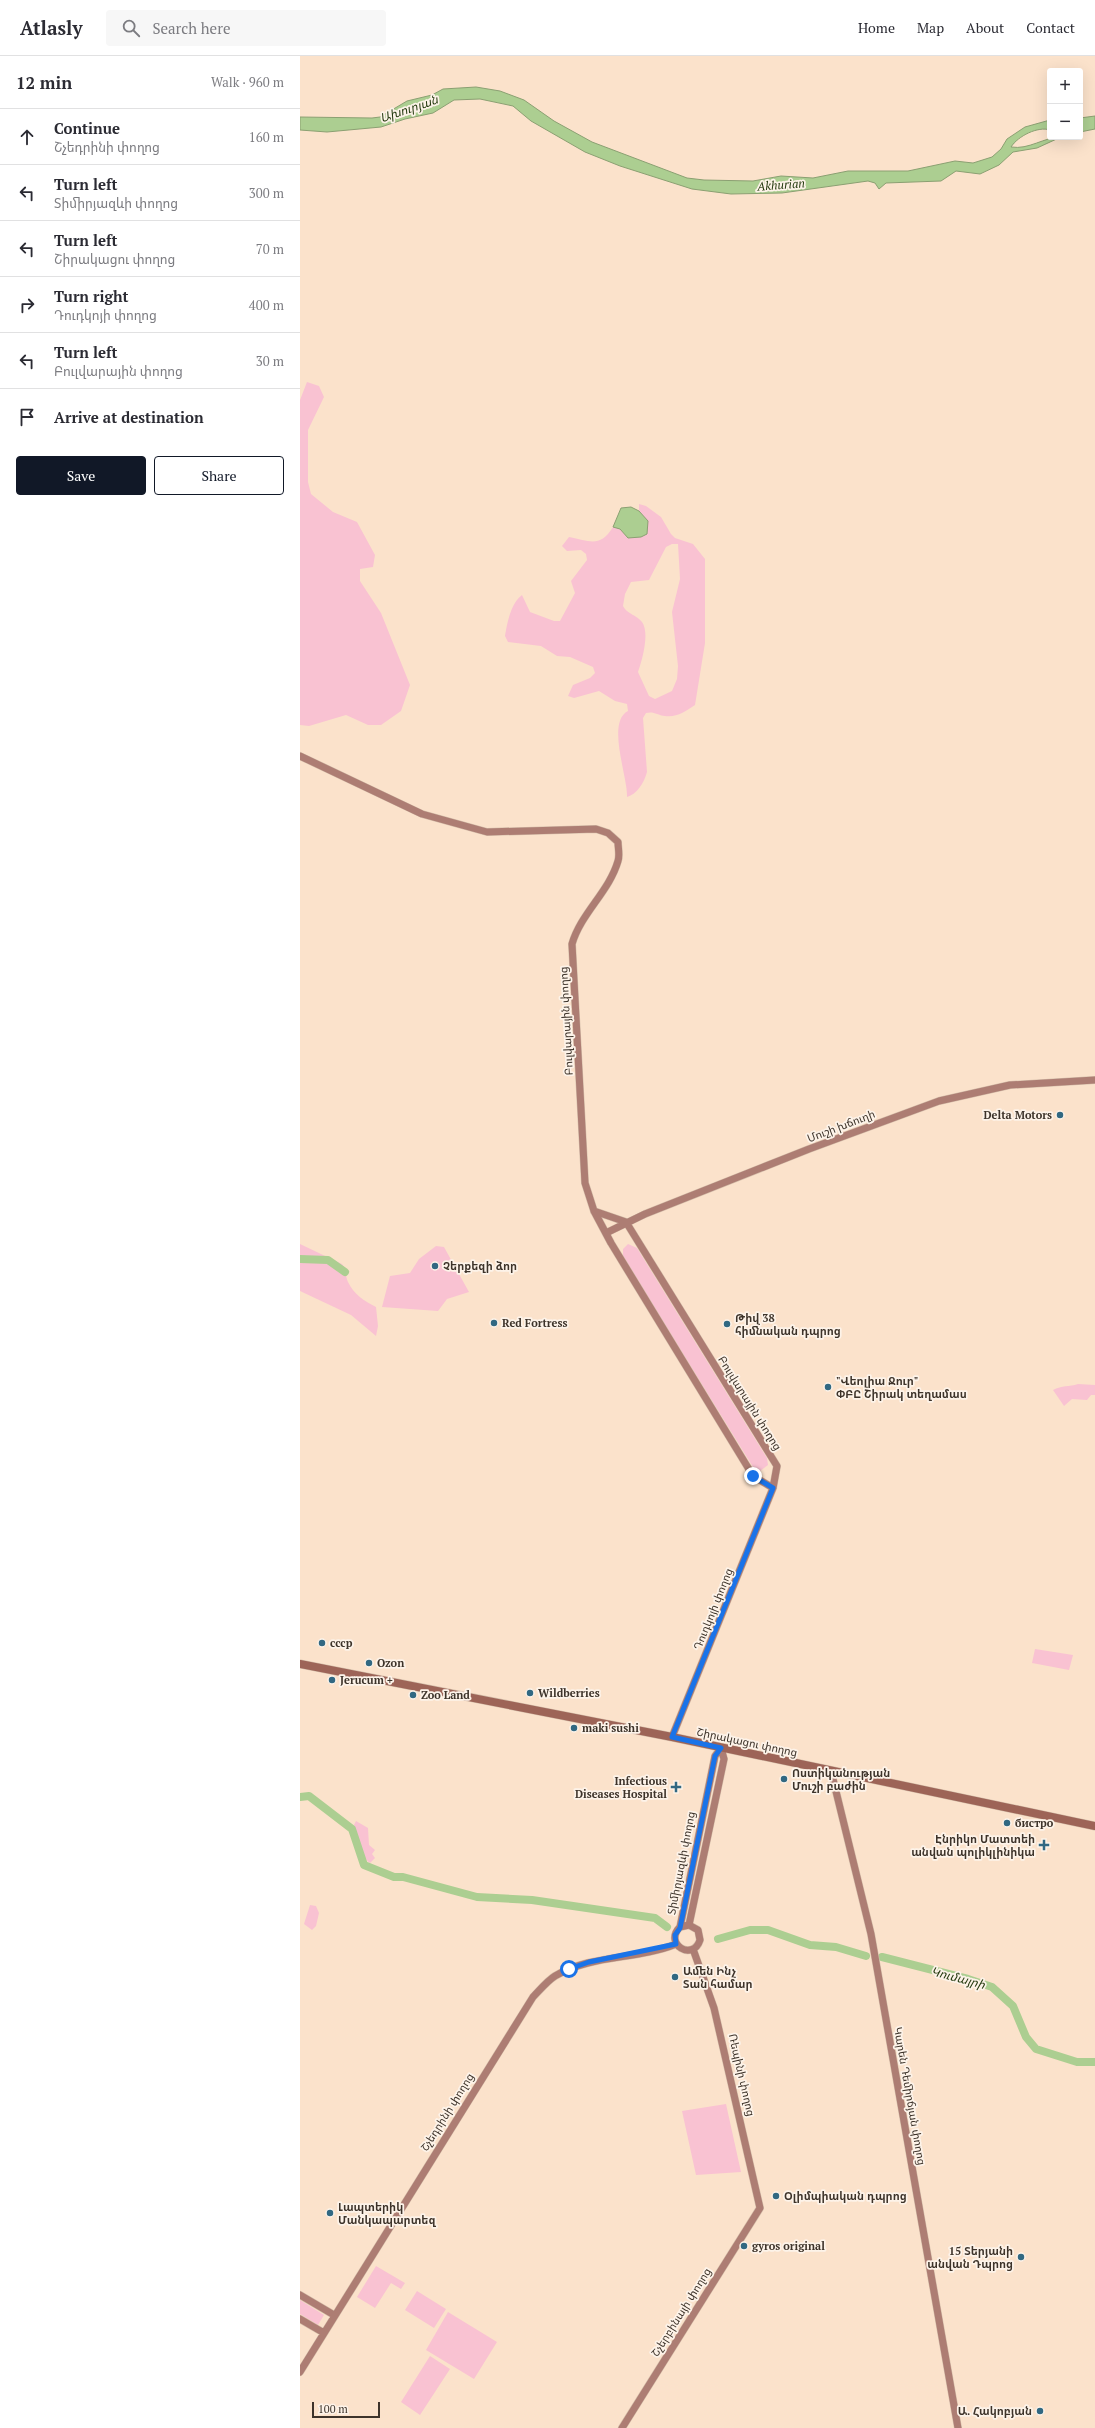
<!DOCTYPE html>
<meta charset="utf-8">
<style>
:root{--surface:#fff;--page:#f7f7f7;--text:#2b2b33;--muted:#7c7c81;--line:#e1e1e2;--accent:#111827}
body{margin:0;font-family:"PT Serif","Noto Sans Armenian",serif;background:var(--page);color:var(--text)}
.controls{position:absolute;right:12px;top:12px;display:grid;overflow:hidden;border-radius:4px;box-shadow:0 4px 16px #0002}
.controls button{width:36px;height:36px;display:grid;place-items:center;padding:0;border:0;border-bottom:1px solid var(--line);background:var(--surface);color:var(--text);font:20px sans-serif}
.scale{position:absolute;left:12px;bottom:10px;width:68px;box-sizing:border-box;padding-left:4px;border:2px solid #3d332a;border-top:0;font-size:11px;line-height:14px;white-space:nowrap;color:#3d332a;-webkit-text-stroke:3px #fdf3e9;paint-order:stroke}
.stop{position:absolute;width:12px;height:12px;margin:-9px;border:3px solid #1a73e8;border-radius:50%;background:#fff}
.stop.end{background:#1a73e8;border-color:#fff;box-shadow:0 1px 4px #0008}
.list{margin:0;padding:0;list-style:none}
h2{display:flex;justify-content:space-between;align-items:center;height:52px;margin:0;padding:0 16px;font-size:17px}
h2 small{font-size:13px;font-weight:400;color:var(--muted)}
.list li{display:grid;grid-template-columns:26px 1fr auto;gap:12px;align-items:center;box-sizing:border-box;height:56px;padding:0 16px;border-top:1px solid var(--line)}
.list b{display:block;font-size:15px;white-space:nowrap}
.list p{margin:0;font-size:13px;white-space:nowrap;color:var(--muted)}
.list em{font-size:13px;font-style:normal;color:var(--muted)}
.actions{display:flex;gap:8px;padding:12px 16px}
.actions a{flex:1;padding:9px 0;border:1px solid var(--accent);border-radius:4px;text-align:center;font-size:14px;color:var(--accent)}
.actions .main{background:var(--accent);color:#fff}
.icon{flex:none;width:22px;height:22px;fill:none;stroke:currentColor;stroke-width:2;stroke-linecap:round;stroke-linejoin:round}
.map{position:relative;flex:none;width:795px;height:2372px;overflow:hidden}
header{display:flex;align-items:center;gap:24px;box-sizing:border-box;height:56px;padding:0 20px;background:var(--surface);border-bottom:1px solid var(--line)}
header strong{font-size:19px}
nav{display:flex;gap:22px;margin-inline-start:auto;font-size:14px}
.search{width:280px;height:36px;background:var(--page);display:flex;align-items:center;gap:10px;box-sizing:border-box;padding:0 14px;border-radius:4px;color:var(--muted);font-size:15px}
main{display:flex}
aside{flex:1;background:var(--surface)}
.map>svg:first-child{display:block}
</style>
<header>
<strong>Atlasly</strong>
<div class="search"><svg class="icon" aria-label="search" viewBox="0 0 24 24"><circle cx="10" cy="10" r="6"/><path d="M15 15l6 6"/></svg>Search here</div>
<nav><a>Home</a><a>Map</a><a>About</a><a>Contact</a></nav>
</header>
<main>
<aside>
<h2>12 min<small>Walk · 960 m</small></h2>
<ul class="list">
<li><svg class="icon" aria-label="ahead" viewBox="0 0 24 24"><path d="M12 20V5M6 11l6-6 6 6"/></svg><div><b>Continue</b><p>Շչեդրինի փողոց</p></div><em>160 m</em></li>
<li><svg class="icon" aria-label="left" viewBox="0 0 24 24"><path d="M17 20v-9H6M10 6l-5 5 5 5"/></svg><div><b>Turn left</b><p>Տիմիրյազևի փողոց</p></div><em>300 m</em></li>
<li><svg class="icon" aria-label="left" viewBox="0 0 24 24"><path d="M17 20v-9H6M10 6l-5 5 5 5"/></svg><div><b>Turn left</b><p>Շիրակացու փողոց</p></div><em>70 m</em></li>
<li><svg class="icon" aria-label="right" viewBox="0 0 24 24"><path d="M7 20v-9h11M14 6l5 5-5 5"/></svg><div><b>Turn right</b><p>Դուդկոյի փողոց</p></div><em>400 m</em></li>
<li><svg class="icon" aria-label="left" viewBox="0 0 24 24"><path d="M17 20v-9H6M10 6l-5 5 5 5"/></svg><div><b>Turn left</b><p>Բուլվարային փողոց</p></div><em>30 m</em></li>
<li><svg class="icon" aria-label="arrive" viewBox="0 0 24 24"><path d="M6 21V4h12l-3 4 3 4H6"/></svg><div><b>Arrive at destination</b></div></li>
</ul>
<div class="actions"><a class="main">Save</a><a>Share</a></div>
</aside>
<div class="map">
<svg width="795" height="2372" viewBox="0 0 795 2372">
<rect width="100%" height="100%" fill="#fbe2cb"/>
<path fill="#f9c2d2" fill-rule="evenodd" d="M7 326 19 330 24 341 8 374V426L11 438 33 456 57 466 75 499 73 511 60 513V525L81 557 110 629 101 655 81 669H68L46 659 9 670 0 669V344Z
M339 448 346 450 361 461 371 478 375 482 393 488 405 503V587L395 649C386 655 376 662 365 660 357 659 354 655 346 657L343 662 347 716C344 727 337 738 327 741 328 721 306 666 328 655L327 648 315 645 299 635 274 642 268 640 273 629 290 622 295 617 293 611 270 601 257 600 241 590 208 586 205 580C207 567 211 547 222 539L230 556 254 565H260L275 537 271 525 287 504 286 498 281 494 267 495 262 490 269 481C290 485 300 492 313 471L320 473 328 482 348 465 339 455ZM372 488H378L380 523 372 556 378 610 377 623 372 635 355 643 349 640 338 616C342 605 350 577 342 566 337 559 327 558 323 550L325 538 331 526 349 524 366 491Z
M0 1188 42 1208C47 1214 45 1220 48 1226 54 1239 65 1245 76 1251L78 1270 76 1280 51 1259 0 1235Z
M328 1188 337 1192 467 1402 468 1409 460 1415 453 1411 323 1201V1193Z
M136 1190 144 1191 169 1236 147 1243 138 1255 82 1251 90 1220 110 1217 119 1203Z
M778 1328 795 1329V1339H791L787 1344 772 1343 764 1350 753 1334C762 1329 769 1331 778 1328Z
M735 1593 773 1599 769 1614 732 1607Z
M56 1765 68 1772 69 1789 75 1794 72 1798 75 1802 70 1807C60 1800 58 1780 54 1769Z
M10 1849 16 1850 19 1857 16 1870 12 1874 4 1868Z
M426 2048 441 2116 396 2119 382 2055Z
M76 2210 105 2227 101 2233 91 2227 75 2252 57 2241Z
M117 2235 146 2253 134 2272 105 2254Z
M0 2244 24 2259 18 2269 0 2258Z
M148 2256 197 2286 174 2323 126 2294Z
M130 2300 150 2313 120 2359 101 2346Z"/>
<path fill="#acce91" stroke="#8ba072" d="M176 31 200 35 224 44 254 65 292 86 387 122 404 124 453 125 481 120 513 122 548 115H608L655 105 673 107 692 101 701 93 707 83 725 71 750 64V74C738 70 718 80 711 91 729 94 744 81 761 81L737 92 713 96 699 109 680 118 656 115 641 125 586 127 579 133 575 127 568 125 482 137 431 138 392 133 320 110 285 96 231 65 213 50 180 43 154 44 133 57 105 63 81 71 27 76 0 74V61L72 62 80 61 107 45 132 39 143 33Z
M795 60V73L780 76V62Z
M331 451 339 455 348 465 347 478 341 481 328 482 320 473 313 471 321 452Z"/>
<g fill="none" stroke-linecap="round" stroke-linejoin="round">
<path stroke="#acce91" stroke-width="8" d="M0 1203 28 1204 45 1216
M0 1741 9 1740 52 1773 64 1809 94 1821H103L177 1841 232 1844 355 1862 367 1871
M418 1883 450 1874H468L510 1889 536 1891 566 1900
M582 1901 668 1923 692 1931 713 1950 726 1981 736 1993 777 2006H795"/>
<defs>
<path id="secondary" d="M0 700 122 758 187 776 296 773 308 777 318 786C318 792 320 799 318 805 309 836 281 857 272 888L285 1127 294 1155 311 1187 447 1410 453 1420 473 1432
M294 1155 326 1166 477 1410 473 1432 372 1681
M306 1177 345 1158 509 1093 639 1045 710 1029 795 1024
M531 1715 571 1878 658 2372
M389 1869 424 1703 421 1692
M380 1871 389 1869 398 1874 400 1884C393 1906 363 1888 380 1871L415 1700 421 1692
M0 2239 34 2259
M0 2263 24 2277
M0 2316 233 1941C239 1935 247 1925 255 1920 292 1898 337 1904 376 1888
M322 2372 460 2152 414 1952 393 1893"/>
<path id="primary" d="M0 1608 372 1681 795 1770"/>
</defs>
<use href="#secondary" stroke="#d5bfab" stroke-width="8"/>
<use href="#primary" stroke="#d5bfab" stroke-width="9"/>
<use href="#secondary" stroke="#ad7d73" stroke-width="7"/>
<use href="#primary" stroke="#9d6457" stroke-width="8"/>
</g>
<g fill="none" stroke-linecap="round" stroke-linejoin="round">
<path stroke="#1a73e8" stroke-width="5" d="M269 1913 289 1906 376 1888 375 1879 380 1872 415 1700 421 1692 372 1681 473 1432 453 1420"/>
</g>
<g fill="#316882" stroke="#fdf3e9" stroke-width="1.5">
<circle cx="760" cy="1059" r="4"/>
<circle cx="135" cy="1210" r="4"/>
<circle cx="194" cy="1267" r="4"/>
<circle cx="427" cy="1268" r="4"/>
<circle cx="528" cy="1331" r="4"/>
<circle cx="22" cy="1587" r="4"/>
<circle cx="69" cy="1607" r="4"/>
<circle cx="32" cy="1624" r="4"/>
<circle cx="230" cy="1637" r="4"/>
<circle cx="113" cy="1639" r="4"/>
<circle cx="274" cy="1672" r="4"/>
<circle cx="484" cy="1723" r="4"/>
<path d="M374 1725h4v4h4v4h-4v4h-4v-4h-4v-4h4z"/>
<circle cx="707" cy="1767" r="4"/>
<path d="M742 1783h4v4h4v4h-4v4h-4v-4h-4v-4h4z"/>
<circle cx="375" cy="1921" r="4"/>
<circle cx="476" cy="2140" r="4"/>
<circle cx="30" cy="2157" r="4"/>
<circle cx="444" cy="2190" r="4"/>
<circle cx="721" cy="2201" r="4"/>
<circle cx="740" cy="2355" r="4"/>
</g>
<g text-anchor="middle" stroke-width="3.5" stroke-linejoin="round" paint-order="stroke">
<g font-size="11" fill="#3d332a" stroke="#fdf3e9">
<text transform="translate(266 965) rotate(-93)" y="4">Բուլվարային փողոց</text>
<text transform="translate(541 1070) rotate(-21)" y="4">Մուշի խճուղի</text>
<text transform="translate(450 1347) rotate(58)" y="4">Բուլվարային փողոց</text>
<text transform="translate(413 1553) rotate(-68)" y="4">Դուդկոյի փողոց</text>
<text transform="translate(447 1686) rotate(12)" y="4">Շիրակացու փողոց</text>
<text transform="translate(381 1807) rotate(-79)" y="4">Տիմիրյազևի փողոց</text>
<text transform="translate(442 2019) rotate(77)" y="4">Ռեպինի փողոց</text>
<text transform="translate(610 2040) rotate(80)" y="4">Կարեն Դեմիրճյան փողոց</text>
<text transform="translate(147 2056) rotate(-58)" y="4">Շչեդրինի փողոց</text>
<text transform="translate(381 2256) rotate(-58)" y="4">Շչերբինայի փողոց</text>
</g>
<g font-size="11" font-weight="bold" fill="#3d332a" stroke="#fdf3e9" text-anchor="start">
<text x="752" y="1063" text-anchor="end">Delta Motors</text>
<text x="143" y="1214">Չերքեզի ձոր</text>
<text x="435" y="1266">Թիվ 38<tspan x="435" dy="13">հիմնական դպրոց</tspan></text>
<text x="202" y="1271">Red Fortress</text>
<text x="536" y="1329">"Վեոլիա Ջուր"<tspan x="536" dy="13">ՓԲԸ Շիրակ տեղամաս</tspan></text>
<text x="30" y="1591">ссср</text>
<text x="77" y="1611">Ozon</text>
<text x="40" y="1628">Jerucum +</text>
<text x="238" y="1641">Wildberries</text>
<text x="121" y="1643">Zoo Land</text>
<text x="282" y="1676">maki sushi</text>
<text x="492" y="1721">Ոստիկանության<tspan x="492" dy="13">Մուշի բաժին</tspan></text>
<text x="367" y="1729" text-anchor="end">Infectious<tspan x="367" dy="13">Diseases Hospital</tspan></text>
<text x="715" y="1771">бистро</text>
<text x="735" y="1787" text-anchor="end">Էնրիկո Մատտեի<tspan x="735" dy="13">անվան պոլիկլինիկա</tspan></text>
<text x="383" y="1919">Ամեն Ինչ<tspan x="383" dy="13">Տան համար</tspan></text>
<text x="484" y="2144">Օլիմպիական դպրոց</text>
<text x="38" y="2155">Լապտերիկ<tspan x="38" dy="13">Մանկապարտեզ</tspan></text>
<text x="452" y="2194">gyros original</text>
<text x="713" y="2199" text-anchor="end">15 Տերյանի<tspan x="713" dy="13">անվան Դպրոց</tspan></text>
<text x="732" y="2359" text-anchor="end">Ա. Հակոբյան</text>
</g>
<g font-size="12" font-style="italic" fill="#243a0f" stroke="#fdf3e9">
<text transform="translate(109 53) rotate(-19)" y="4">Ախուրյան</text>
<text transform="translate(481 129) rotate(-4)" y="4">Akhurian</text>
<text transform="translate(658 1922) rotate(15)" y="4">Կումայրի</text>
</g>
</g>
</svg>
<div class="controls">
<button>+</button>
<button>−</button>
</div>
<div class="scale">100 m</div>
<div class="stop" style="left:269px;top:1913px"></div>
<div class="stop end" style="left:453px;top:1420px"></div>
</div>
</main>
